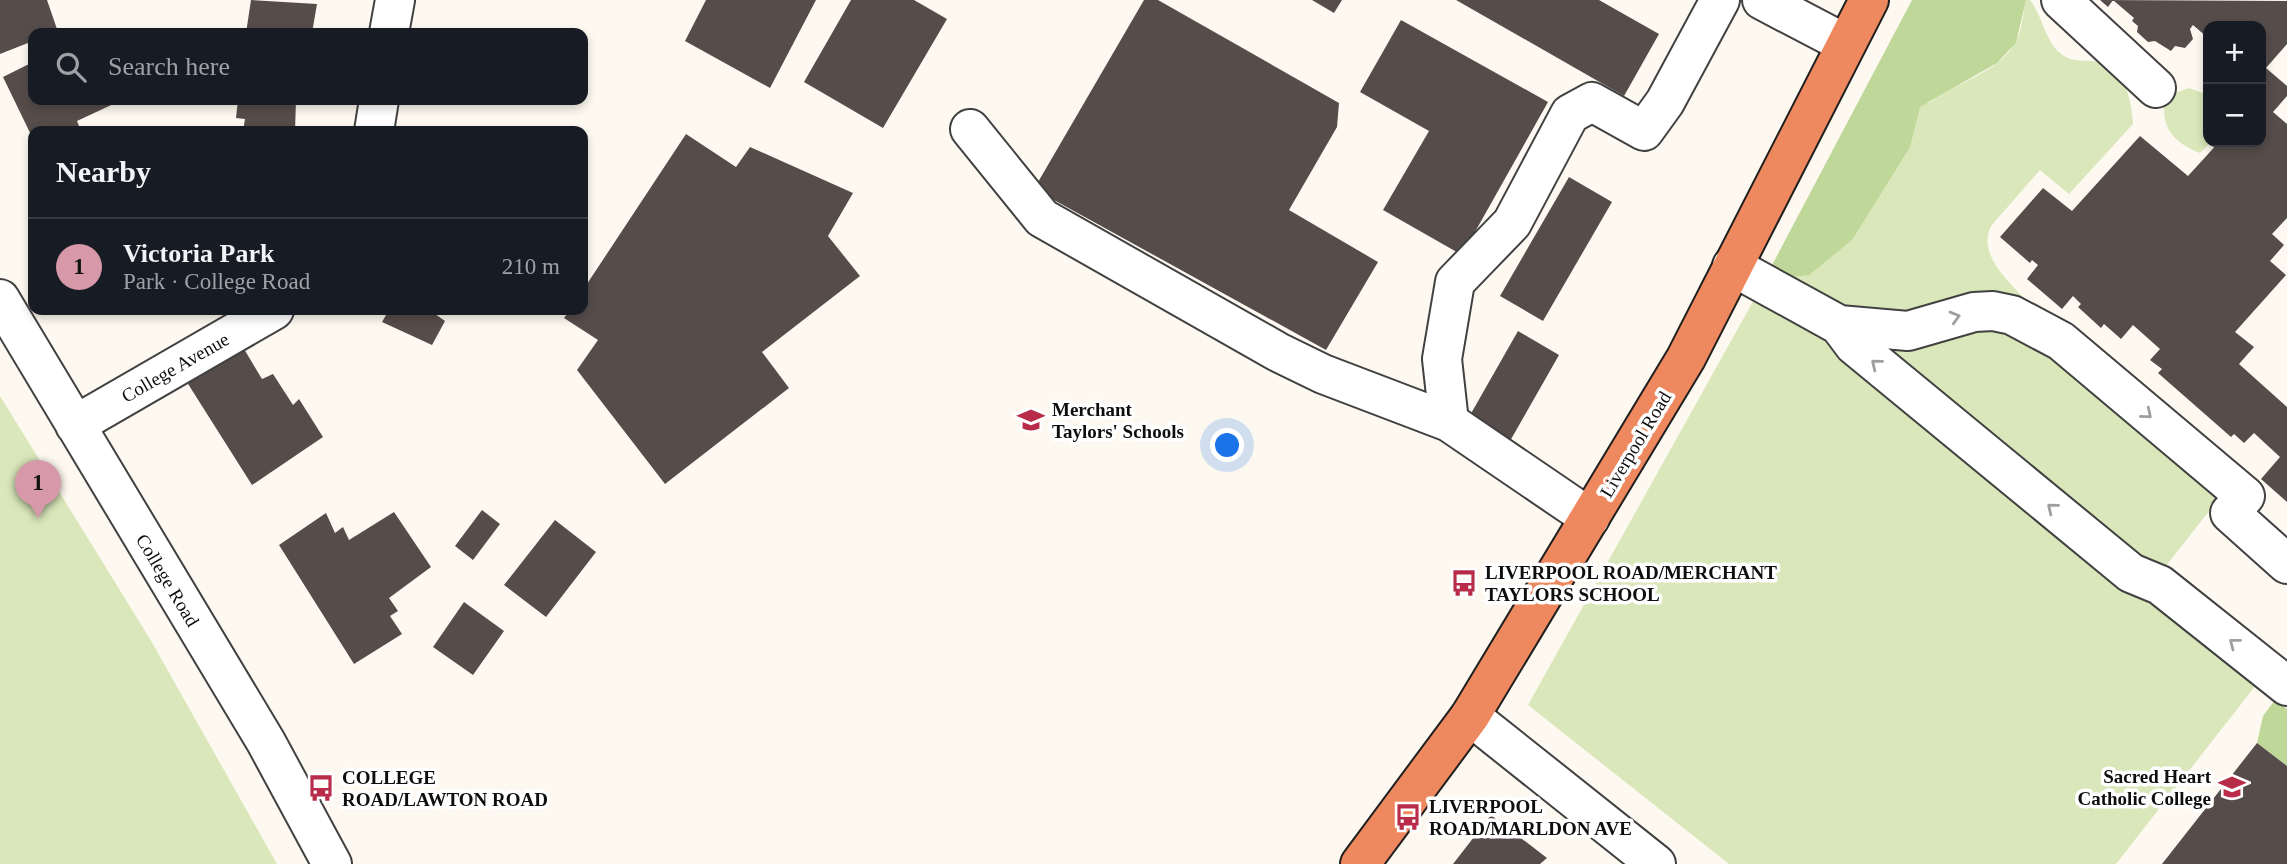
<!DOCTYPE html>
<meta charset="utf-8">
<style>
:root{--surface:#171b24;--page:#242831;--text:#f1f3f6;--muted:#9ea1a6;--line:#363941;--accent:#d799a9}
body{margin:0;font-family:Georgia,serif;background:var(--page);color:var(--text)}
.controls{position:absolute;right:21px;top:21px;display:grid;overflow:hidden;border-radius:14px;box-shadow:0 4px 10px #0003}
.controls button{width:63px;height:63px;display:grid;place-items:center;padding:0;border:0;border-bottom:2px solid var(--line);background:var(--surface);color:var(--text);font:35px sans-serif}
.you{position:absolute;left:1228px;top:446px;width:24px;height:24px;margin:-18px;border:5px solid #fff;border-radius:50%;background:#1a73e8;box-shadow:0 0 0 10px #1a73e833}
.badge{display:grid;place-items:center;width:46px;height:46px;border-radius:50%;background:var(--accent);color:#111;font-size:23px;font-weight:700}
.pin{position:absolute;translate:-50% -58px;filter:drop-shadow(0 2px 4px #0008)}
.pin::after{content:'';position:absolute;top:37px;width:24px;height:21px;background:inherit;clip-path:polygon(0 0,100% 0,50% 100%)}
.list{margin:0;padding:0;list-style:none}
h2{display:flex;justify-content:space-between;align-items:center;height:91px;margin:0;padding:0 28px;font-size:30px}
h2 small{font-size:23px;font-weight:400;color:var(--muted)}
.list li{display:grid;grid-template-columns:46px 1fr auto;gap:21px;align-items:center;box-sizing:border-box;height:98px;padding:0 28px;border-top:2px solid var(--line)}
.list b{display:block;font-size:26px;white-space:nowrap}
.list p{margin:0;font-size:23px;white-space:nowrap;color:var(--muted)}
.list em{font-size:23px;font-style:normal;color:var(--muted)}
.icon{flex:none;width:38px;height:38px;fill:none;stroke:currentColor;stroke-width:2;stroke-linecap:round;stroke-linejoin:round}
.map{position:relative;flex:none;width:2287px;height:864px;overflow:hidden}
.search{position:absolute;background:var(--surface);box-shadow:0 4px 10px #0003;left:28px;top:28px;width:560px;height:77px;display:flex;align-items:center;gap:18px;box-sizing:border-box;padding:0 24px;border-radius:14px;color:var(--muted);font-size:26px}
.panel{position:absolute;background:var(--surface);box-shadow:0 4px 10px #0003;left:28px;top:126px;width:560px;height:189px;border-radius:14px}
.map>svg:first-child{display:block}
</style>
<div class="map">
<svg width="2287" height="864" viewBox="0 0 2287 864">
<rect width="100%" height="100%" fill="#fef9f0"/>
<path fill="#d9e7ba" d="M2026 0H2030C2042 15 2045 40 2060 53 2074 65 2087 58 2102 63 2126 73 2132 102 2133 124L2069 194 2040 170 1991 226C1977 254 2008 281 2026 300L2022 304 1913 316 1852 312 1780 278 1877 70 1929 103C1954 84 1999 72 2015 43 2022 32 2023 13 2026 0Z
M2189 88 2208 95V142H2211L2200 153C2171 141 2162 128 2164 97Z
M1755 298 1833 336 2256 685 2116 864H1729L1528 705Z
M2010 322 2224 492 2166 566 2156 569 1864 338Z
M0 396 150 639 277 864H0Z"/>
<path fill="#c0d79a" d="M1912 0H2026L2016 43 1997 63 1920 107 1910 147 1852 240 1809 275 1780 278 1770 269Z
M2275 700 2287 709V766L2257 743 2263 716Z"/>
<path fill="#564d4b" d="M0 0H47L58 32 33 33V41L0 54Z
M251 0 317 4 312 33H246Z
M706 0H816L770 88 685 41Z
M851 0H914L947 19 883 128 804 82Z
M1144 0H1158L1339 103 1337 127 1289 210 1378 262 1326 350 1034 189Z
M1312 0H1342L1334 13Z
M1456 0H1599L1659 34 1624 96Z
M2100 0 2287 1V44L2266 68 2287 86V96L2273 112 2287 124V218L2272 234 2284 245 2270 261 2286 275 2235 332 2254 347 2239 364 2287 407V502L2261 479 2280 457 2254 433 2244 443 2234 434 2231 437 2158 373 2162 369 2150 360 2160 349 2133 325 2121 339 2104 324 2101 328 2078 307 2081 304 2073 296 2062 309 2027 279 2038 265 2032 260 2030 263 2000 237 2043 188 2072 211 2140 136 2188 176 2219 142H2261V26H2208V38L2193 25 2190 29 2193 39 2185 48 2175 46 2171 51 2155 41 2148 42 2137 32 2138 26 2132 21 2134 18 2113 0 2108 7Z
M1401 20 1548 102 1462 255 1383 210 1429 131 1360 92Z
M33 62V100H122L77 121 81 131H33V139L3 77Z
M238 100H296L295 131H243L245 119 236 118Z
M686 134 736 167 750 147 853 193 828 236 860 276 762 352 789 388 665 484 577 370 598 340 564 318 570 310H583V290Z
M1569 177 1612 202 1543 321 1500 296Z
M389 310H436L435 314 445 321 432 345 382 322Z
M1518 331 1559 355 1510 441 1469 417Z
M238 339 262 379 273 374 293 405 299 399 323 437 252 485 183 376Z
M482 510 500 524 473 560 455 546Z
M394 512 431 567 389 598 398 611 390 616 402 634 354 664 279 545 326 513 335 533 343 527 349 540Z
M555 520 596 552 546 617 504 585Z
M464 602 504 631 473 675 433 647Z
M2257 743 2287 766V864H2162Z
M1491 815 1547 858 1540 864H1453Z"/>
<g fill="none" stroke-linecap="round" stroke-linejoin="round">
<defs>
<path id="minor" d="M1762 0 1846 44
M2061 0 2156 88
M389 33 395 0
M970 129 1042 218 1278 352 1323 374 1449 422
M374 131 379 100
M1732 266 1839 325 1908 331 1974 312 1993 311 2012 315 2061 341 2245 496 2230 513 2287 564
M0 299 266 742 332 864
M1839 325 1854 345 2131 573 2160 585 2287 686
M75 425 274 310
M1590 518 1449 422 1442 359 1455 282 1512 223 1570 114 1592 102 1644 131 1665 102 1720 0
M1470 716 1656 864"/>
<path id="highway" d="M1360 864 1470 716 1686 358 1869 0"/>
</defs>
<use href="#minor" stroke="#414141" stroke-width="42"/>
<use href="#highway" stroke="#1f1f1f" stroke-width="42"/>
<use href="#minor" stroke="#fff" stroke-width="38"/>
<use href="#highway" stroke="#ee885e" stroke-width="38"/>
</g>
<defs><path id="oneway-chevron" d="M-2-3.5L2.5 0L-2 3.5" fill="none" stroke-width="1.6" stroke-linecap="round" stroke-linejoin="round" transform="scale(1.75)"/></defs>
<g stroke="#9f9f9f">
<use href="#oneway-chevron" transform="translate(1955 317) rotate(-16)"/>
<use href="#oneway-chevron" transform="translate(1876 364) rotate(-141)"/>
<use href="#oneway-chevron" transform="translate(2147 414) rotate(40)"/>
<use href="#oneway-chevron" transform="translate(2052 508) rotate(-141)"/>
<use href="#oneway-chevron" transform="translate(2234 643) rotate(-142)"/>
</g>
<defs>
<symbol id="school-bare" viewBox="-9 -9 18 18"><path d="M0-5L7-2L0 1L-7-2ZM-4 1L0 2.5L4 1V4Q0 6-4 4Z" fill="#b82c4a" stroke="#fff" stroke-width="2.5" paint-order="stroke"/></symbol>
<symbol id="bus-bare" viewBox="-9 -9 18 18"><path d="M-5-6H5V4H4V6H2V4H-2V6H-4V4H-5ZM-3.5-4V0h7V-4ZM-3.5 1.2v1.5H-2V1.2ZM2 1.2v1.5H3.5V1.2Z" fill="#b82c4a" stroke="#fff" stroke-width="2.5" paint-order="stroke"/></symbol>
</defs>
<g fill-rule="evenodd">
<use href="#school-bare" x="1012" y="401" width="38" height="38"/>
<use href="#bus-bare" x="1445" y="564" width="38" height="38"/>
<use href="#school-bare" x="2213" y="768" width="38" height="38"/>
<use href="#bus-bare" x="302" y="769" width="38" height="38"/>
<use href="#bus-bare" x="1389" y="798" width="38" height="38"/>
</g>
<g text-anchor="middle" stroke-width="7" stroke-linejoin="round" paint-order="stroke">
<g font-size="19" fill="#0e0e0e" stroke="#fff">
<text transform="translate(175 367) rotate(-30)" y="7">College Avenue</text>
<text transform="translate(1635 444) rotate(-59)" y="7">Liverpool Road</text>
<text transform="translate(168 580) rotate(59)" y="7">College Road</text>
</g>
<g font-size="19" font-weight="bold" fill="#0e0e0e" stroke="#fff" text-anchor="start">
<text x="1052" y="416">Merchant<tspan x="1052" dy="22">Taylors' Schools</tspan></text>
<text x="1485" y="579">LIVERPOOL ROAD/MERCHANT<tspan x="1485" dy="22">TAYLORS SCHOOL</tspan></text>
<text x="2211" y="783" text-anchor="end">Sacred Heart<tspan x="2211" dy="22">Catholic College</tspan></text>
<text x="342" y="784">COLLEGE<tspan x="342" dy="22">ROAD/LAWTON ROAD</tspan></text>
<text x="1429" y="813">LIVERPOOL<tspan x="1429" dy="22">ROAD/MARLDON AVE</tspan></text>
</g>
</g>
</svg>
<div class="controls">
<button>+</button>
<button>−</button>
</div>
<div class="you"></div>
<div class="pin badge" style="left:38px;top:518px">1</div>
<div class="search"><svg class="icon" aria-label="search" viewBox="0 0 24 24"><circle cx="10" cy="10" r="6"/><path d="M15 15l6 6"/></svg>Search here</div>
<section class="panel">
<h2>Nearby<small></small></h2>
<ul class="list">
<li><span class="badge">1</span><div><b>Victoria Park</b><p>Park · College Road</p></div><em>210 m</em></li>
</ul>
</section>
</div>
